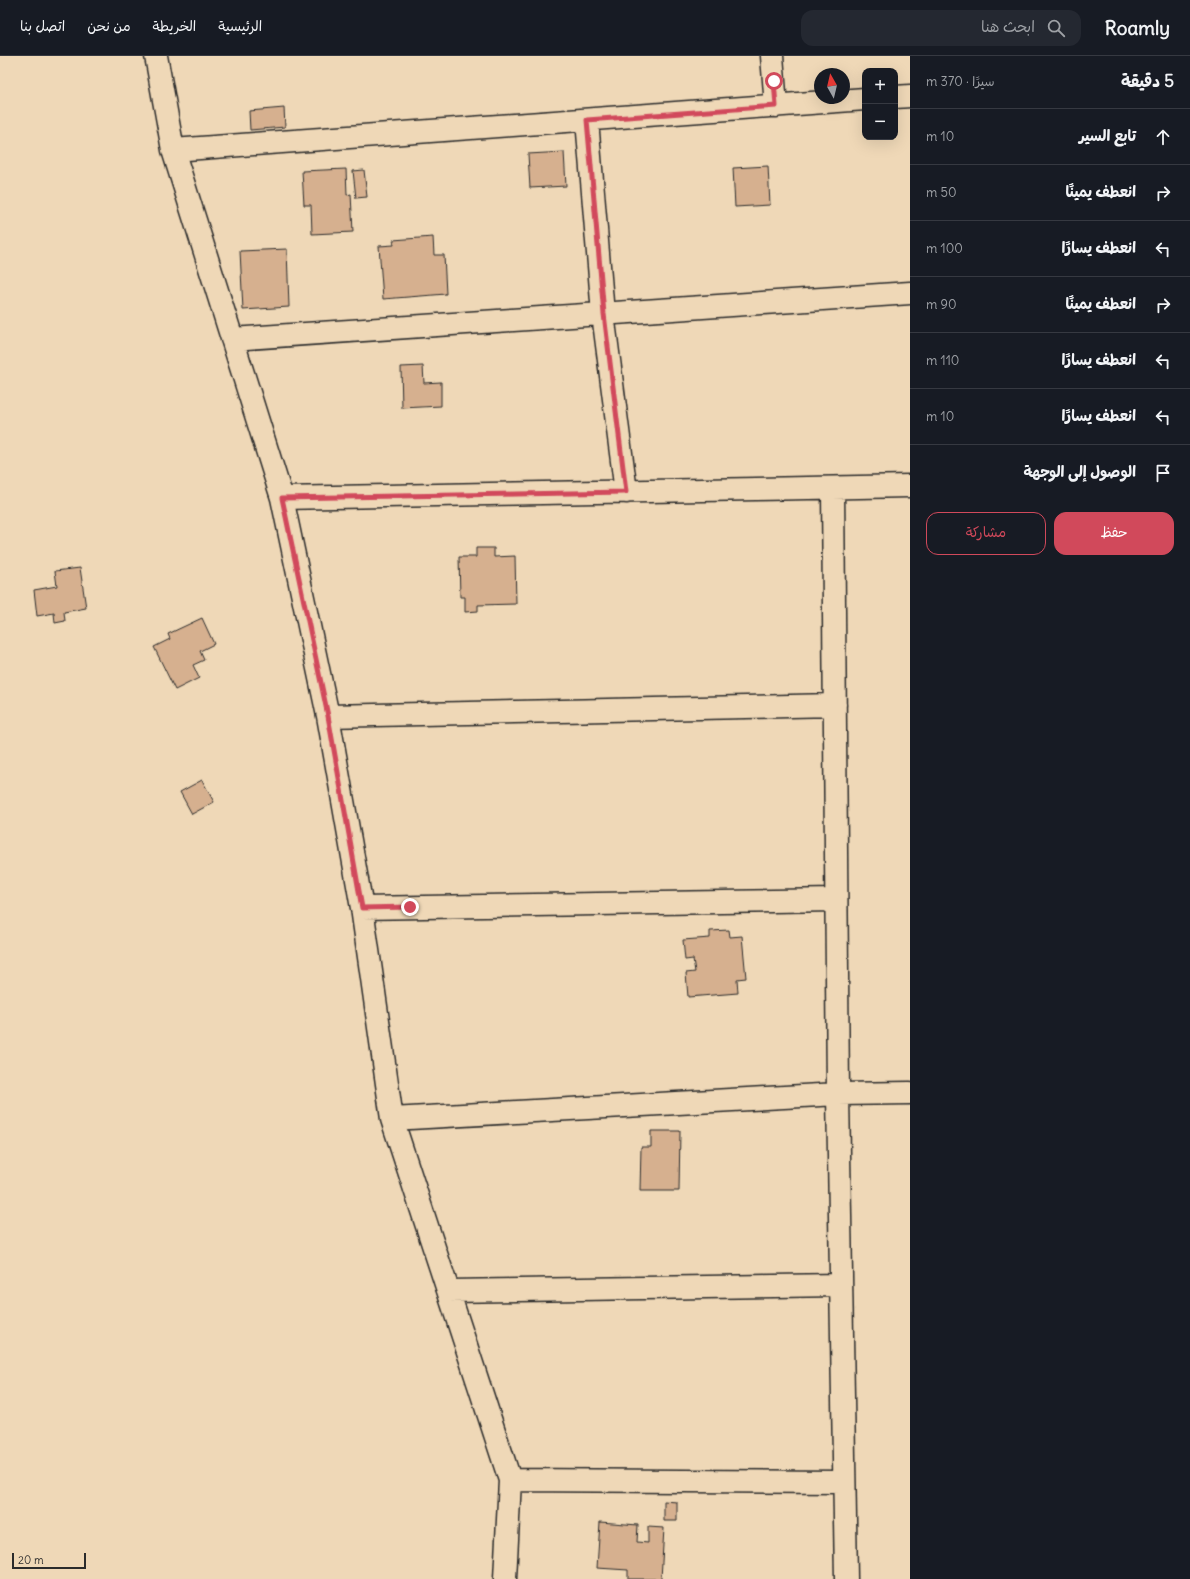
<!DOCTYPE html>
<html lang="ar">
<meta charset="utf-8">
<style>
:root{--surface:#171b24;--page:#242831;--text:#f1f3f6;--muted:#9ea1a6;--line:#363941;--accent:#d1495b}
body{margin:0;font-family:Delius,"Playpen Sans Arabic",sans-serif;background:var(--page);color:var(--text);direction:rtl}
.controls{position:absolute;right:12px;top:12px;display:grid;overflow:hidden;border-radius:8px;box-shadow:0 4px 16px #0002}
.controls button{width:36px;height:36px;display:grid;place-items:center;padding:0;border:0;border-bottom:1px solid var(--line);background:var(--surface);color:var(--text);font:20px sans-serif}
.compass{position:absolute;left:814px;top:12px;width:36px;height:36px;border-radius:50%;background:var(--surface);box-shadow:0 4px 16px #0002;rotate:352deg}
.scale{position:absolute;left:12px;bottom:10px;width:74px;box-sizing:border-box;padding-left:4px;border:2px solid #2b2b2b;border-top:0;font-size:11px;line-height:14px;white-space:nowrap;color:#2b2b2b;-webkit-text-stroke:3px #efd8b7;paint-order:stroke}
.stop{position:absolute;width:12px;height:12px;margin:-9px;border:3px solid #d1495b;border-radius:50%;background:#fff}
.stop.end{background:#d1495b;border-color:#fff;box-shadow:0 1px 4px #0008}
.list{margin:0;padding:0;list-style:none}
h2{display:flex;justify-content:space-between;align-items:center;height:52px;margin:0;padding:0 16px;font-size:17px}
h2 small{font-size:13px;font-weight:400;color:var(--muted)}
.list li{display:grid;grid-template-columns:26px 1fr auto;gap:12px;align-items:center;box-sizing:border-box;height:56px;padding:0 16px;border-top:1px solid var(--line)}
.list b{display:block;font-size:15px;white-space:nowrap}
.list em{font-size:13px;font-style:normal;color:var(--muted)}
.actions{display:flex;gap:8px;padding:12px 16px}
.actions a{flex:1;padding:9px 0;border:1px solid var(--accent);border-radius:12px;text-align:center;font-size:14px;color:var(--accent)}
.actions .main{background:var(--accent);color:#fff}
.icon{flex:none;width:22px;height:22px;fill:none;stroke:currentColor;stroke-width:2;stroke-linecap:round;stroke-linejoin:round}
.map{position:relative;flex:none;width:910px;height:1523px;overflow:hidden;direction:ltr}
header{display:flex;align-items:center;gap:24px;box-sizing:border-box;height:56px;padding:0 20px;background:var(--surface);border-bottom:1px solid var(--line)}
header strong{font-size:19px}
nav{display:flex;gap:22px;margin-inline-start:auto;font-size:14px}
.search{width:280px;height:36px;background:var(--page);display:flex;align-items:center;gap:10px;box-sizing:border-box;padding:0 14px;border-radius:12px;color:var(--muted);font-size:15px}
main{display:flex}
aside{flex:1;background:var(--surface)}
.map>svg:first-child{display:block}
</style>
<header>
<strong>Roamly</strong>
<div class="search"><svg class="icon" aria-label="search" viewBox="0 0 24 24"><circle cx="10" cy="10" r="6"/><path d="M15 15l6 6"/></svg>ابحث هنا</div>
<nav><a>الرئيسية</a><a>الخريطة</a><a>من نحن</a><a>اتصل بنا</a></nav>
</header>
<main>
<aside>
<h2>5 دقيقة<small>سيرًا · 370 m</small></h2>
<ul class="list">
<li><svg class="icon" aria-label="ahead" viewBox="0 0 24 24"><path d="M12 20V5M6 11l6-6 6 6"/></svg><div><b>تابع السير</b></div><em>10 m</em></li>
<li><svg class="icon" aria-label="right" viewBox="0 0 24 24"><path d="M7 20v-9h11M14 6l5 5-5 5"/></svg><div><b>انعطف يمينًا</b></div><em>50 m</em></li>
<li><svg class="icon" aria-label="left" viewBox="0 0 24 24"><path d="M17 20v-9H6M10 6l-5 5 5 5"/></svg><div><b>انعطف يسارًا</b></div><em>100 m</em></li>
<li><svg class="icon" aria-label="right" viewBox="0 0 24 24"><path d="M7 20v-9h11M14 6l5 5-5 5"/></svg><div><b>انعطف يمينًا</b></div><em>90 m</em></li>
<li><svg class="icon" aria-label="left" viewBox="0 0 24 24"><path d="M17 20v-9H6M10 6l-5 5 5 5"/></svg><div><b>انعطف يسارًا</b></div><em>110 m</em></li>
<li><svg class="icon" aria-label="left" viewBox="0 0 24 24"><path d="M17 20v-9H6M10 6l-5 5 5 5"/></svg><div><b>انعطف يسارًا</b></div><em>10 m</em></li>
<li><svg class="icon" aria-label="arrive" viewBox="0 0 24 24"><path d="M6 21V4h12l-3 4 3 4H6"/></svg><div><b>الوصول إلى الوجهة</b></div></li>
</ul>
<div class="actions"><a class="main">حفظ</a><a>مشاركة</a></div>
</aside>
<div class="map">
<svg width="910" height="1523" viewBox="0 0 910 1523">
<rect width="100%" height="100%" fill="#efd8b7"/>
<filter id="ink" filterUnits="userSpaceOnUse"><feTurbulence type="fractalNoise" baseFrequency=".025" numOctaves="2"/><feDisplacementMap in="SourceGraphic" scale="8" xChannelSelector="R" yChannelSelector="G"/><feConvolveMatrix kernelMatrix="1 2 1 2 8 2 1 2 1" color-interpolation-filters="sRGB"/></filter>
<g filter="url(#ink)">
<path fill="#d6b08f" stroke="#2b2b2b" d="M284 52 285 71 250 74 249 55Z
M564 96 566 130 530 132 528 98Z
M768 110 770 149 735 151 733 112Z
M346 113 347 139 351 138 353 176 312 178 311 149H304L302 115Z
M364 114 367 141 356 142 353 115Z
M433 181 434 199H444L446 238 383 243 379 190 394 189 393 184Z
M287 193 289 251 243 254 240 195Z
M423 310 424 327 441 326V350L402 352 401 311Z
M476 492H494V501L515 500 516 548 478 549V555L465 556V541H460L459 501H476Z
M80 512 86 552 64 556 65 565 55 567 54 557 37 560 34 534 57 530 55 515Z
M202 562 214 588 200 595 204 604 193 609 199 622 175 634 154 591 170 583 168 578Z
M202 724 214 746 192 758 180 736Z
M729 874 730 881 742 880 746 922 737 923 738 937 688 941 686 917 695 916 693 903 685 904 683 884 710 882V875Z
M651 1075H680L679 1135H640L641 1091H651Z
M664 1445 677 1446V1465H664Z
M600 1466 638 1469 637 1486 648 1487V1471L664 1472 661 1523H628V1514L597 1512Z"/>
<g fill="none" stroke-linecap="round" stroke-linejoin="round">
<defs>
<path id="minor" d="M156 0 173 94 282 442 328 660 362 852 392 1063 510 1424 505 1523
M772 0 776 50
M895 41 910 40
M587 64 603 258 626 436
M173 94 865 43
M232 283 910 237
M833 432 838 1038 846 1523
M282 442 910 430
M328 660 835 649
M362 852 836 844
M392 1063 838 1038 910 1037
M449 1235 841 1229
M510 1424 844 1426"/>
</defs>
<use href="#minor" stroke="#2b2b2b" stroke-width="25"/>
<use href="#minor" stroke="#efd8b7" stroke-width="22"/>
</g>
</g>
<g fill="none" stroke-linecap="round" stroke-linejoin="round" filter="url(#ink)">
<path stroke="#d1495b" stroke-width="5" d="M410 851 362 852 328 660 282 442 626 436 604 258 587 64 776 50 774 25"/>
</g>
</svg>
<div class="controls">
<button>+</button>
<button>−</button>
</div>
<svg class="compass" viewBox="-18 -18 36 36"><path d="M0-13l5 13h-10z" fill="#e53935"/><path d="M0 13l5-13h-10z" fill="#9ea1a6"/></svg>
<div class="scale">20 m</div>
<div class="stop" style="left:774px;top:25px"></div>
<div class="stop end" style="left:410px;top:851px"></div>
</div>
</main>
